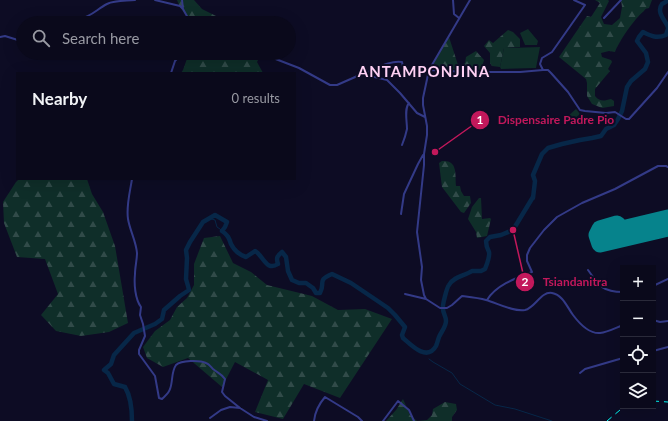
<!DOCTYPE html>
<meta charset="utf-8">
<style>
:root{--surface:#0a091b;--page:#131224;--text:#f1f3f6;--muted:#999aa3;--line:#2a2a3a}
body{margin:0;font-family:Lato,sans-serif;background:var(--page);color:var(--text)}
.controls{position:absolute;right:12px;bottom:12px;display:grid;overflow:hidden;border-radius:0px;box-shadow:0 4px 16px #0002}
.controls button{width:36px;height:36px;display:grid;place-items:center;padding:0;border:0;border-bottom:1px solid var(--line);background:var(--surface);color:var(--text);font:20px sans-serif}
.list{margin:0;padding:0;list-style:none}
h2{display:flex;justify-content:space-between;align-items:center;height:52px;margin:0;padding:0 16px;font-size:17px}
h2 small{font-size:13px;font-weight:400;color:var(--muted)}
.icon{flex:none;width:22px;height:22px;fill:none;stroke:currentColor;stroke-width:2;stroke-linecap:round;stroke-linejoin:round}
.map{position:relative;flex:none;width:668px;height:421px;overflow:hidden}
.search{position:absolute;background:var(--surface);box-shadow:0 4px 16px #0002;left:16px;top:16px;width:280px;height:44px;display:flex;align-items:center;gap:10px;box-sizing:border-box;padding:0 14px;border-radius:22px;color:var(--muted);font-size:15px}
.panel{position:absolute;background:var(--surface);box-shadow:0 4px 16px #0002;left:16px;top:72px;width:280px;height:108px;border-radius:0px}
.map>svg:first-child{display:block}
</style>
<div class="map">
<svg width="668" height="421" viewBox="0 0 668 421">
<defs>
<pattern id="forest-firs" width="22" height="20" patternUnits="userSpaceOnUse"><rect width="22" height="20" fill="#0f2e29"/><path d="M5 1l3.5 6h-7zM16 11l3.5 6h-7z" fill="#314b49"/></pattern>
</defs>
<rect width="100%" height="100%" fill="#0d0c24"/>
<path fill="#0f2e29" d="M528 29 538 41 537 45H525L520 33Z
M540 47 536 68 501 69 500 67 504 48Z
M576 109 580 114 572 121 568 116Z"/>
<path fill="url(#forest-firs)" d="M177 0H194L202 9 222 19 224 23C218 23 200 25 195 22 187 19 180 8 177 0Z
M595 0H608L609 1 601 17 604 24 612 25 620 18 622 7 621 0H652L649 8C646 9 646 8 644 11 635 18 619 41 615 52L609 51 601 53 602 57 611 60 612 62 608 69 610 71 595 89V96C600 102 604 101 611 99L614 101V106L602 108 592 104 587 96V83L586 79 559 57 587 16 591 17 600 3Z
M508 30 513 32 520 39V47L504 48 500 67 492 66 490 63V53L484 46 489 40 493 43Z
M449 37 458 65 461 66 465 63 466 57 476 51 484 60 481 70 435 69 434 67 432 66Z
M189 53H260L261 54 257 62 263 73H181L183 70Z
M442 161C458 160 455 174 456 186H460L461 191 464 196H470L471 203 464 213 461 212 442 187 439 163Z
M19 179H87L92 194 103 212 115 246 128 323 109 332 81 336 56 331 41 315 58 294 45 259 17 257 4 223 3 202 16 182Z
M479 198H481L482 219 490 218 491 219 487 236 477 238 476 232 468 219 472 207Z
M220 236 233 263 251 272 267 285 312 296 338 310 365 309 392 319 340 398 304 384 283 419 255 412 268 380 235 362 222 387 188 358 163 367 147 358 143 347 155 331 170 320 177 307 187 298 194 285V264L204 238Z
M403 399 410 415 417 421 427 420 432 415 433 409 445 402 456 404 457 410 452 417V421H386L396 410Z"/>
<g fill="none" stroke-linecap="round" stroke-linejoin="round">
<path stroke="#072748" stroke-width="1" d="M208 218 215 220 217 227 220 229 222 231
M429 359 433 362 452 373 460 384 495 405 515 409 552 421"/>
<path stroke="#072748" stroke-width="4.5" d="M668 0C666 2 664 3 662 4 656 12 665 20 668 27
M132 421C132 410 131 397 125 387L114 384 108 373 104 370 111 364 114 355 134 333 155 324 162 319 164 310 180 296 189 290 188 286 186 279 187 258 186 250 190 242 203 222 215 215 227 222 225 227 222 231C228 235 229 238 231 244 234 250 240 255 246 257L255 251C263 255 266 272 278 264 276 258 277 256 282 252L286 257 288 271 292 280 299 283H306L313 288 316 293H320C326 282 316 281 332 274L351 283 388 308 395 315 405 327 402 335 403 338C411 345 427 362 436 346 437 344 438 340 439 337 441 332 446 327 446 321 446 316 443 313 443 309 442 306 447 287 449 285 454 276 465 276 472 271H481L485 269C487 264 490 257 489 252 487 248 486 245 486 241L490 237 501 235 513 230 533 197V198L535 181 533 175 542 154 548 148 562 144 580 140 592 138 601 136 606 129 614 125 618 119 622 111 627 87 631 81 645 69 648 62 646 53 637 41 639 37 643 32C651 36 657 39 666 35L668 29"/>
<path stroke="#06838c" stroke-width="17" d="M668 218 622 229 617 224 600 229 597 235 600 244 668 228"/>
<path stroke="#333a87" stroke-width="2" d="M155 0 180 6 183 9 188 18 196 23
M182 0 183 9
M453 0 454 14 459 18
M470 0 429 70 423 98V105L427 126V135L424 154V165L417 232 422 267 421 280 424 295 426 299 440 308H447L452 305 462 296C470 297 479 298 486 300 497 303 513 312 525 310 535 308 541 291 552 293 563 295 567 307 573 315 579 323 589 334 600 333 608 332 615 328 623 325
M574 0 585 5 552 52 542 58 540 64 543 70H548L551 73 568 92 580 110 585 111 606 113 615 112 626 119H629L657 88 668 72
M604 18 621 0
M49 23C54 16 59 18 66 19 70 20 75 20 79 19 91 17 97 9 107 4 115 0 126 1 135 0
M0 37 5 36 21 41H23
M260 53 299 68 330 85H337L362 74 387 80 400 93 417 113 425 117
M171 73 175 61 182 53
M362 74C375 70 388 60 402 62L404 72 406 73 429 70 468 72H520L543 70
M402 145C404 140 406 134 407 129 407 121 404 109 409 103
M132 179C130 192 126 206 128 219 130 231 136 241 137 253 137 260 135 267 135 274 134 284 135 299 141 307L140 315 143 324 145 336 139 350V354L155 376 159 398 162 399C165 396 169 393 170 389 173 382 171 372 176 365 181 360 200 360 206 363 209 364 211 367 213 369 218 373 222 374 225 379L222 392 225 396 240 408
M401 214 404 194 418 164 423 155
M588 270C599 286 603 292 623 292
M653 286 668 279
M405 294 426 299
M487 300C496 285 516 278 532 272L527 261V255L530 248 544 230 557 217 582 203 615 189 658 166H666L668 167
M653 320 660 322 668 321
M653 351 668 347
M580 373 585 369 623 358
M210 418 221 410 230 407 240 408 254 417 267 421
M314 421C315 411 319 404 325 397L358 417 362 421
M383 421 398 401 409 410 414 421"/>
<path stroke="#00faf4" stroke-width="1" stroke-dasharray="6 5" stroke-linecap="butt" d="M653 401 668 402
M607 421 620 410 630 406"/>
</g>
<g text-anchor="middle" stroke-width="4" stroke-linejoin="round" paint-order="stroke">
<g font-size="15" font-weight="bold" letter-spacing="1" fill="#ffd1f4" stroke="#0d0c24">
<text x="424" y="77">ANTAMPONJINA</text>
</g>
</g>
<path fill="none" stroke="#c2185b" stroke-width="1.5" d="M435 152L480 120M513 230L525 282"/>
<g fill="#c2185b" stroke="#0d0c24" stroke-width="1.5">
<circle cx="435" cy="152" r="4"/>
<circle cx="513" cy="230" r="4"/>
<circle cx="480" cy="120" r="10"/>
<circle cx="525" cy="282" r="10"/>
</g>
<g font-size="12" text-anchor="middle" font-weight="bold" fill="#fff">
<text x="480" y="124">1</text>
<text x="525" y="286">2</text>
</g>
<g font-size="12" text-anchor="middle" font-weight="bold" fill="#c2185b" stroke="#0d0c24" stroke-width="4" stroke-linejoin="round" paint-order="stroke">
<text x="556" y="124">Dispensaire Padre Pio</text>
<text x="575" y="286">Tsiandanitra</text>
</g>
</svg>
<div class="controls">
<button>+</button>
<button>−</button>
<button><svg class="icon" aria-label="locate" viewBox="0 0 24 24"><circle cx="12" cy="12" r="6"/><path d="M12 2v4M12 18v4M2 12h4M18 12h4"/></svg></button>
<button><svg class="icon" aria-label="layers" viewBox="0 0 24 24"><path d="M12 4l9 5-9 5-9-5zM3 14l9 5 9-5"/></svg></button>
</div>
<div class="search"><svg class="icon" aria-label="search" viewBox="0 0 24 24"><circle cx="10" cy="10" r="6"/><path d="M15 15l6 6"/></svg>Search here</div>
<section class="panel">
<h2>Nearby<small>0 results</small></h2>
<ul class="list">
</ul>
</section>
</div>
